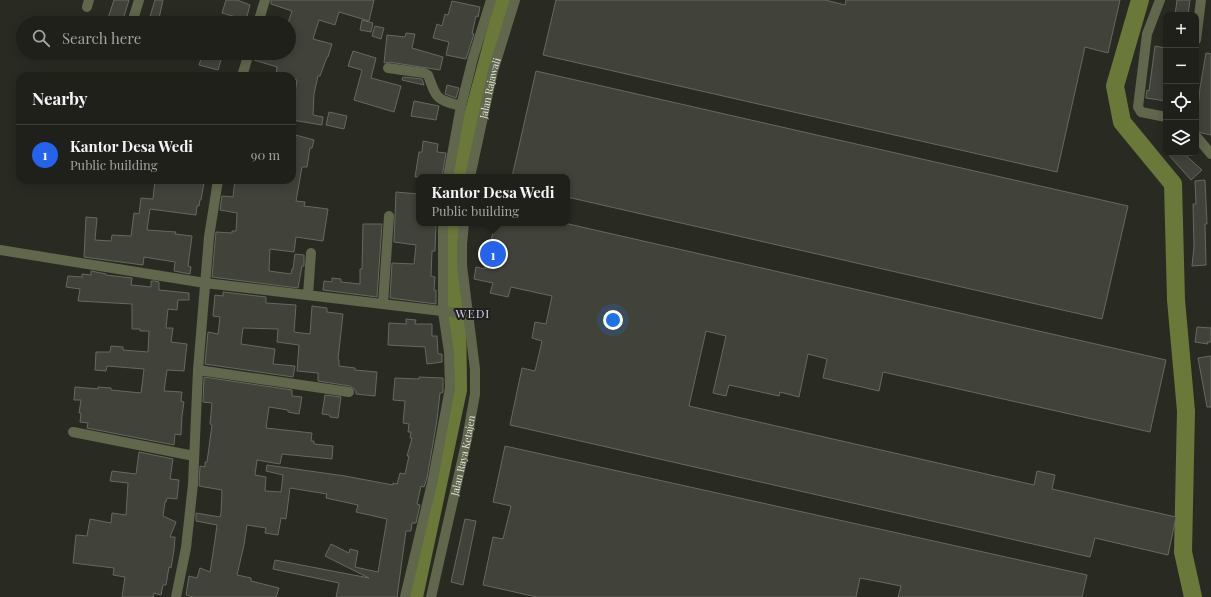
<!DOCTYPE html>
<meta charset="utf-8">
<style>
:root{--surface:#1f201a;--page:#2c2d27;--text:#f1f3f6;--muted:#a1a3a2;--line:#3c3e39;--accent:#2563eb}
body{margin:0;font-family:"Playfair Display",serif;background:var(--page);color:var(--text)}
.controls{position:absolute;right:12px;top:12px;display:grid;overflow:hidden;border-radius:8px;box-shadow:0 2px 10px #0003}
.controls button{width:36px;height:36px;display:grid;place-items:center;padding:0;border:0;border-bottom:1px solid var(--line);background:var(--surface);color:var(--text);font:20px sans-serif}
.you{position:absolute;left:613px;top:320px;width:14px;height:14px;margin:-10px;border:3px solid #fff;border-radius:50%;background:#1a73e8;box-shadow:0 0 0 6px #1a73e833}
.badge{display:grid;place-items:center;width:26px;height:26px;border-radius:50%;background:var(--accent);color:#fff;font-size:13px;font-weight:700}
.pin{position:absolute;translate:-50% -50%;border:2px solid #fff;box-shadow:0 1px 4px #0006}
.popup{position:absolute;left:416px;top:174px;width:154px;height:52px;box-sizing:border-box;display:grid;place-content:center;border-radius:8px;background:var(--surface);filter:drop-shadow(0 1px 3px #0005);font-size:13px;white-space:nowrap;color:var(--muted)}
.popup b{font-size:15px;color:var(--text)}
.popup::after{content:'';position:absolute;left:50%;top:100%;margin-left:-8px;border:8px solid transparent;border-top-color:var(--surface)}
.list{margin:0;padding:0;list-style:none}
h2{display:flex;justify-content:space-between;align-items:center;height:52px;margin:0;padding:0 16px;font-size:17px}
h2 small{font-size:13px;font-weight:400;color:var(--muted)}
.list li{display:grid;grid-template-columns:26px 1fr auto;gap:12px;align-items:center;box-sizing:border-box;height:60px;padding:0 16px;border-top:1px solid var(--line)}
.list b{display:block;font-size:15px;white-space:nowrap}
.list p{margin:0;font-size:13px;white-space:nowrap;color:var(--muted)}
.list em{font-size:13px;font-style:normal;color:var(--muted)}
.icon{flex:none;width:22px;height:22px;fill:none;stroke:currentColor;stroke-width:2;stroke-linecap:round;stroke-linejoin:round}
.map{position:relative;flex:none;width:1211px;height:597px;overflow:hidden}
.search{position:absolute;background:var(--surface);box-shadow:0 2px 10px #0003;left:16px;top:16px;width:280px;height:44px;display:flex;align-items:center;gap:10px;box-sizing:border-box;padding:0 14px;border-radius:22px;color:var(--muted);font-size:15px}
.panel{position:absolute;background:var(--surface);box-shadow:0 2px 10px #0003;left:16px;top:72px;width:280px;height:112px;border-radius:12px}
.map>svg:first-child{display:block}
</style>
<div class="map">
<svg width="1211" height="597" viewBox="0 0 1211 597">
<rect width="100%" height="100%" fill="#292b23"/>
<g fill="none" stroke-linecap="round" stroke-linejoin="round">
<path stroke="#6a783a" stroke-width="18" d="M1140 0 1115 86 1122 122 1173 184 1176 300 1186 411 1183 552 1193 597
M459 177V168L504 0
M414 597 458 390 456 223"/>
</g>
<path fill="#41433b" stroke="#666960" d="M114 0H129L122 23H108L107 21Z
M155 0H163L158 23H148Z
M226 0H237L250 5 246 20 222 13Z
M271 0H374L369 21 339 12 335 25 319 20 313 39 332 44 328 57H327L320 76H318L314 94 313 115 323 117 322 125 292 120V106L293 107 297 80 292 79V76H276L277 67 254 60 255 53H264L276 56V53H289V42L293 26 289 25 288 23 292 11 271 4Z
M556 0H825L845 5 846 0H1120L1108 53 1085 47 1057 172 543 55Z
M1177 0H1190L1188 15H1175Z
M452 1 480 7 478 17 476 16 472 34H474L466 59 446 55 449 42 433 38 437 24 442 26 445 14 448 15Z
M362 20 373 23 371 32 360 30Z
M375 26 384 28 381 39 372 36Z
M406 33 415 34 412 48 443 57 440 70 389 62 384 63 387 35 405 37Z
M1155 46 1166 48V101L1146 98 1147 90 1149 91Z
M353 51 376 58 371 78 401 86 394 112 354 100 362 70 348 66Z
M203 53H223L218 70 199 65Z
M1206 53 1211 54V135L1202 133 1196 130 1200 88Z
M536 71 1128 206 1102 319 567 197V177H512Z
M403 77 422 79 424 85 402 80Z
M447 85 459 88 456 98 445 94Z
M414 101 439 106 436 120 411 116Z
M329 112 347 116 344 129 326 125Z
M292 134 314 140 312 148H310L307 167H302L296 201 305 202 304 206 328 209 323 241 296 237 294 252 270 249 269 271 291 274 292 269H293L295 254 304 255V266H302L298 288 212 277 216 232 232 233V231H236L237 213 220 210 222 196 233 197 235 180H292Z
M423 141 438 144 437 152 446 153 442 177H415L419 152H422Z
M1167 153H1183L1202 170 1191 180Z
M155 180H194V181L204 183 201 200H200L199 206H197L196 215 150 209 147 230 176 232 175 234 192 236 188 266 191 267 190 274 174 271 175 262 144 257 143 265 84 257 86 217 97 218 95 240 111 241 112 235 131 236 134 213 139 214 141 198 153 199Z
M1205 180 1207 224H1205L1206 265 1192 266 1194 247 1193 204H1196L1195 181Z
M396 192 419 194V223H436L435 251H432L431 276 435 277 434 290H436V304L390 298 392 263 414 264 416 245 394 242Z
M495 223H564L1166 360 1150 432 883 372 879 391 823 378 827 359 808 354 799 397 780 392 779 396 729 385 726 396 713 393 726 336 706 331 689 406 1034 485 1037 471 1055 475 1052 489 1176 517 1168 555 1095 538 1090 557 510 425 522 368 535 371 542 341 532 338 535 322 546 324 552 296 511 287 508 297 490 293 493 283 474 279 476 267 485 269Z
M363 224H382L377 297 323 290 324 281 332 282V278L341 279V282L360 284V269H362Z
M91 271 106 274V275L132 278 131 285 151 287V281H155L159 282V290L189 293V300H178L177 310 168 309 166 328H173L171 342 187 344 184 371 167 370 164 391 182 392 181 401 184 402 182 416 181 435 175 434 174 445 87 428 88 423 80 422 81 413H79L81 400H74L75 387 98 389V387L111 388V390L141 393 144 369 107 366 106 371 95 370 96 352H110L111 346 123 347V350L148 352 149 331H140V329H132V304L78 301 80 289 66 287 68 276 82 277V274L91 275Z
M223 292 266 297V303L296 305 294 332 310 334 312 306 327 308V312L343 314 338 359 339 360V366L355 368V370L377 372 375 396 356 394V391L350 386 318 381V373L297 371 299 345 277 342 278 329 243 328 241 344 275 349 273 364 295 366 293 377 205 364 208 332 218 334 220 317 213 316 215 295 223 296Z
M406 319 416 320 415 324H432V336H437L438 354H442V362L427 364 425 347 388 345 389 323 406 324Z
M1197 327 1211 328V342H1207L1208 344 1195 342Z
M1211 356V407H1207L1198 358Z
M204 377 292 390V396L302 397 299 414 288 412V410L269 407 266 428 312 433 311 441H314V444L333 446 332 459 282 454 280 464 257 460 255 475 266 477 265 491 281 492 283 475 266 471 267 465 345 476 393 485V483L397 484 400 473 405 474 409 456H407L412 438H410L411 432H408L409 424 403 423 405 401 393 400 395 378 419 379V377L443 378V392L442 393H440L437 420 427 478 424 487 421 486 417 504 420 505 416 523H412L411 531H406L397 597H336L339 583 273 569 275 560 369 578 325 556 331 544 349 553 350 549 358 551 355 567 378 572 387 519 356 512 358 505 326 498 327 494 290 488 286 519 281 518 278 535 265 533 266 528 247 525 244 545 237 575 251 578V581L279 588 276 597H193L186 595 189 576 197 578 200 568 210 572 215 540 217 525 196 521V513L220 517 221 513 222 490 199 486 200 466 205 467V462H207L212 425 210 424 212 403 203 402Z
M325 395 341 397 338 418 330 417V415L322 414Z
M505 446 1087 575 1082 597H898L901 586 860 578 856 597H537L483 585 493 537 503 539 511 506 493 502Z
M139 452 173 459 170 479 179 480 177 499 167 498 166 502H165L163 516 176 522 170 537H175L174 550 171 568 169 567 166 585H163L161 595 154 593 153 597H122L125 577 113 575 114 568 73 563 76 535 87 536 90 519 111 523 112 513 126 515 128 483 110 481 112 471 136 474Z
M465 519 476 521 463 585 451 582Z"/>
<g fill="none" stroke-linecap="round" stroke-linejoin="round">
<path stroke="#60674d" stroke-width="10" d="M1160 0 1147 34 1138 107 1141 112 1166 117
M87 7 89 0
M132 23 139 0
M258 23 265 0
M1196 40 1201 0
M388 68 424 73 428 75C437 100 436 99 461 106
M242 76 249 53
M1196 136 1211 154
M448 177 461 106 473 58 491 0
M0 250 205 283 450 312 468 313
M308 295 311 253
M383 304 389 216
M198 370 349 392
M73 432 194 456
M176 597 186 548 193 484 198 370 209 237 218 180
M405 597 433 479 450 388 449 352 443 312V223"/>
<g stroke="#60674d" stroke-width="10">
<path id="s1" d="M470 177 493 71 515 0"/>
<path id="s2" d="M431 597 467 439 475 394V369L462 266V244L464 223"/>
</g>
</g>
<g text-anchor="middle" stroke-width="4" stroke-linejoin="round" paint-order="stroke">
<g font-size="10" fill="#e4e6e0" stroke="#1f2119">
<text dy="4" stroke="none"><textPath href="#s1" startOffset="91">Jalan Rajawali</textPath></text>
<text dy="4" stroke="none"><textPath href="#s2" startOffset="145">Jalan Raya Ketajen</textPath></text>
</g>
<g font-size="12" letter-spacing="1" fill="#d7c9f4" stroke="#1f2119">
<text x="473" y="318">WEDI</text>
</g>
</g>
</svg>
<div class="controls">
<button>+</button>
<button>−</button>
<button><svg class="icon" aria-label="locate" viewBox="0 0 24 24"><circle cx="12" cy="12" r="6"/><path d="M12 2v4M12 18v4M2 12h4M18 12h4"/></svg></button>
<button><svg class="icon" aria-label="layers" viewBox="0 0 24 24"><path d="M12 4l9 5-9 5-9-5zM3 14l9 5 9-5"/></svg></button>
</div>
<div class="you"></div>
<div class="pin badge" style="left:493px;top:254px">1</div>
<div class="popup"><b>Kantor Desa Wedi</b>Public building</div>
<div class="search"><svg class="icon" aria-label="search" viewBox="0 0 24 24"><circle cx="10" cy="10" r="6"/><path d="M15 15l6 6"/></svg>Search here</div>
<section class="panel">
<h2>Nearby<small></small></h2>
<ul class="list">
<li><span class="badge">1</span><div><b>Kantor Desa Wedi</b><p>Public building</p></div><em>90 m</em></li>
</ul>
</section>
</div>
